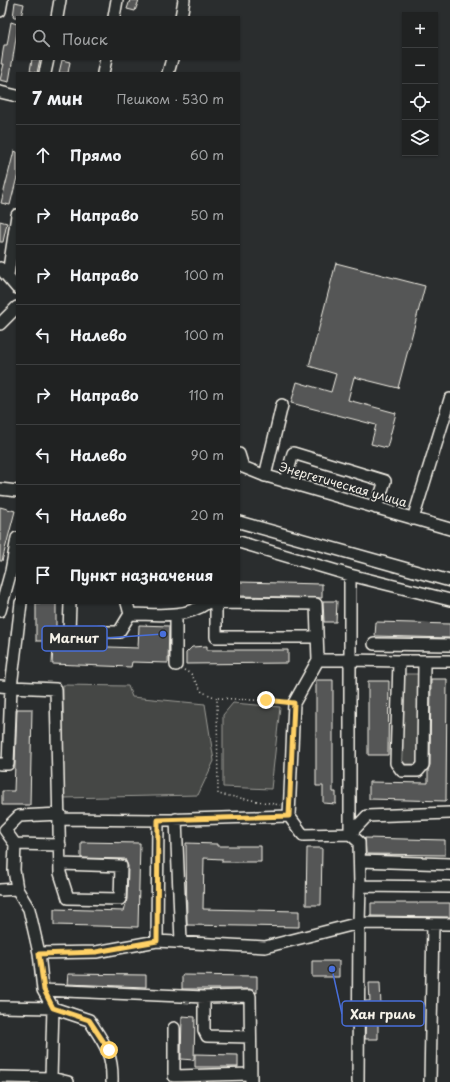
<!DOCTYPE html>
<html lang="ru">
<meta charset="utf-8">
<style>
:root{--surface:#202222;--page:#282a2a;--text:#f1f3f6;--muted:#a2a4a5;--line:#3d3f40}
body{margin:0;font-family:"Playpen Sans",sans-serif;background:var(--page);color:var(--text)}
.controls{position:absolute;right:12px;top:12px;display:grid;overflow:hidden;border-radius:0px;box-shadow:0 1px 3px #0004}
.controls button{width:36px;height:36px;display:grid;place-items:center;padding:0;border:0;border-bottom:1px solid var(--line);background:var(--surface);color:var(--text);font:20px sans-serif}
.stop{position:absolute;width:12px;height:12px;margin:-9px;border:3px solid #ffd166;border-radius:50%;background:#fff}
.stop.end{background:#ffd166;border-color:#fff;box-shadow:0 1px 4px #0008}
.list{margin:0;padding:0;list-style:none}
h2{display:flex;justify-content:space-between;align-items:center;height:52px;margin:0;padding:0 16px;font-size:17px}
h2 small{font-size:13px;font-weight:400;color:var(--muted)}
.list li{display:grid;grid-template-columns:26px 1fr auto;gap:12px;align-items:center;box-sizing:border-box;height:60px;padding:0 16px;border-top:1px solid var(--line)}
.list b{display:block;font-size:15px;white-space:nowrap}
.list em{font-size:13px;font-style:normal;color:var(--muted)}
.icon{flex:none;width:22px;height:22px;fill:none;stroke:currentColor;stroke-width:2;stroke-linecap:round;stroke-linejoin:round}
.map{position:relative;flex:none;width:450px;height:1082px;overflow:hidden}
.search{position:absolute;background:var(--surface);box-shadow:0 1px 3px #0004;left:16px;top:16px;width:224px;height:44px;display:flex;align-items:center;gap:10px;box-sizing:border-box;padding:0 14px;border-radius:0px;color:var(--muted);font-size:15px}
.panel{position:absolute;background:var(--surface);box-shadow:0 1px 3px #0004;left:16px;top:72px;width:224px;height:532px;border-radius:0px}
.map>svg:first-child{display:block}
</style>
<div class="map">
<svg width="450" height="1082" viewBox="0 0 450 1082">
<rect width="100%" height="100%" fill="#2a2d2e"/>
<filter id="ink" filterUnits="userSpaceOnUse"><feTurbulence type="fractalNoise" baseFrequency=".025" numOctaves="2"/><feDisplacementMap in="SourceGraphic" scale="8" xChannelSelector="R" yChannelSelector="G"/><feConvolveMatrix kernelMatrix="1 2 1 2 8 2 1 2 1" color-interpolation-filters="sRGB"/></filter>
<g filter="url(#ink)">
<path fill="#444645" stroke="#9c9c96" d="M403 674H421L418 764H402Z
M63 685 128 686 132 697 205 704 214 761 198 795 63 798Z
M233 703 280 707 271 789 223 787V715Z"/>
<path fill="#555756" stroke="#f4f1e8" d="M130 0H139L135 11 127 9Z
M15 2 24 4 21 17H13Z
M11 22 17 24V32L9 82 0 80 4 64H1L4 45H7Z
M32 59H40L37 73 30 71Z
M62 60 70 62 68 73H59Z
M14 151 17 152V177L10 205 1 203Z
M0 221 7 223 3 242H0Z
M336 263 425 286 398 388 354 377 348 400 396 413 387 448 371 444 376 425 291 403 297 382 331 392 336 374 309 366Z
M0 507 15 511 2 561H0Z
M239 582 322 584V598L239 596Z
M323 601H337L336 622H324Z
M36 603H56V641H36Z
M376 622 450 624V638L375 636Z
M139 625 169 626 168 663 132 662 131 667 52 664 53 645 138 648Z
M207 646V650H288V663L186 664V653L192 647Z
M431 679H447L446 801 369 799V782L428 783V770L430 765Z
M316 680H333V792H336V804L323 803V786H316Z
M368 681H389L388 755H368Z
M17 709H32L30 805H2V791H14Z
M365 838 445 840V855L366 854Z
M81 842 140 843 138 927 54 925V909L124 911 127 899 128 866 125 859 81 858Z
M186 843 217 844V846H261V862H222V859L204 858 203 909 299 911V927L187 925Z
M307 848H322L321 905H306Z
M371 903H450V917L371 916Z
M312 961H339V977H312Z
M68 974 146 975V987L67 984Z
M182 975 257 976V993L250 989H182Z
M369 983H380L381 1006H378V1039H365L366 1001H370Z
M182 1016 195 1017 194 1060 181 1059Z
M195 1054 238 1055V1067H195Z"/>
<g fill="none" stroke-linecap="round" stroke-linejoin="round">
<defs>
<path id="minor" d="M0 11 2 0
M57 17 60 0
M114 17 117 0
M181 17 184 0
M45 73 48 59
M103 73 106 59
M168 73 172 59
M0 92 17 96
M0 268 17 288
M8 275 17 215
M0 324 17 307
M239 454 243 467 263 475 450 529
M265 476 282 405
M285 482 293 453 385 481 376 508
M0 489 17 491
M413 519 450 399
M239 522 450 581
M239 542 350 575 450 600
M70 603 69 632H119L130 614
M127 603 130 614C157 614 184 619 207 603
M211 603 316 604 318 660H350V575
M216 604V637H316
M0 611 11 571 17 538
M374 644 450 645
M399 661H424
M176 665V614
M0 686 11 687 21 603
M0 764H8L11 687 56 689 60 873 68 898 120 899 121 866 61 864
M60 814 19 816 5 830 15 844 14 870 17 889 29 909 39 953 43 990 53 1008 89 1020C104 1043 113 1053 112 1082
M289 816 294 703 318 660
M176 819 181 942
M350 834V660L399 661 396 763 402 771H418L423 765 424 661H450
M350 834 367 816 450 813
M15 844 60 845
M360 861 450 864
M360 886 450 887
M0 890 17 889
M157 941 158 820
M39 953 96 952 157 941 265 947 359 923 360 886 359 842 350 834 303 835 289 816 158 820 60 819
M43 990 204 997 250 996 251 1082
M204 997V1030L207 1036 250 1037
M0 1007 53 1008 51 1078
M174 1028V1076L251 1074
M0 1077 51 1078 68 1082
M358 1082 359 923 450 924
M430 1082 433 924"/>
</defs>
<use href="#minor" stroke="#f4f1e8" stroke-width="14"/>
<path stroke="#f4f1e8" stroke-width="1.5" stroke-dasharray="1 3" stroke-linecap="butt" d="M184 670 191 674 202 692 217 698 218 794 280 805
M218 698 286 702"/>
<use href="#minor" stroke="#2a2d2e" stroke-width="11"/>
</g>
</g>
<g fill="none" stroke-linecap="round" stroke-linejoin="round" filter="url(#ink)">
<path stroke="#ffd166" stroke-width="5" d="M109 1050 89 1020 53 1008 44 990 39 954 96 952 157 941 158 820 289 816 294 703 266 700"/>
</g>
<g text-anchor="middle" stroke-width="3.5" stroke-linejoin="round" paint-order="stroke">
<g font-size="12" fill="#f4f1e8" stroke="#2a2d2e">
<text transform="translate(343 485) rotate(16)" y="4">Энергетическая улица</text>
</g>
</g>
<path fill="none" stroke="#486fdb" stroke-width="1.5" d="M163 634L107 638M332 969L342 1014"/>
<g fill="#486fdb" stroke="#2a2d2e" stroke-width="1.5">
<circle cx="163" cy="634" r="4"/>
<circle cx="332" cy="969" r="4"/>
</g>
<g fill="#2a2d2e" stroke="#486fdb" stroke-width="1.5">
<rect x="42" y="626" width="65" height="25" rx="4"/>
<rect x="342" y="1001" width="82" height="25" rx="4"/>
</g>
<g font-size="13" text-anchor="middle" font-weight="bold" fill="#f4f1e8">
<text x="74" y="643">Магнит</text>
<text x="383" y="1019">Хан гриль</text>
</g>
</svg>
<div class="controls">
<button>+</button>
<button>−</button>
<button><svg class="icon" aria-label="locate" viewBox="0 0 24 24"><circle cx="12" cy="12" r="6"/><path d="M12 2v4M12 18v4M2 12h4M18 12h4"/></svg></button>
<button><svg class="icon" aria-label="layers" viewBox="0 0 24 24"><path d="M12 4l9 5-9 5-9-5zM3 14l9 5 9-5"/></svg></button>
</div>
<div class="stop" style="left:109px;top:1050px"></div>
<div class="stop end" style="left:266px;top:700px"></div>
<div class="search"><svg class="icon" aria-label="search" viewBox="0 0 24 24"><circle cx="10" cy="10" r="6"/><path d="M15 15l6 6"/></svg>Поиск</div>
<section class="panel">
<h2>7 мин<small>Пешком · 530 m</small></h2>
<ul class="list">
<li><svg class="icon" aria-label="ahead" viewBox="0 0 24 24"><path d="M12 20V5M6 11l6-6 6 6"/></svg><div><b>Прямо</b></div><em>60 m</em></li>
<li><svg class="icon" aria-label="right" viewBox="0 0 24 24"><path d="M7 20v-9h11M14 6l5 5-5 5"/></svg><div><b>Направо</b></div><em>50 m</em></li>
<li><svg class="icon" aria-label="right" viewBox="0 0 24 24"><path d="M7 20v-9h11M14 6l5 5-5 5"/></svg><div><b>Направо</b></div><em>100 m</em></li>
<li><svg class="icon" aria-label="left" viewBox="0 0 24 24"><path d="M17 20v-9H6M10 6l-5 5 5 5"/></svg><div><b>Налево</b></div><em>100 m</em></li>
<li><svg class="icon" aria-label="right" viewBox="0 0 24 24"><path d="M7 20v-9h11M14 6l5 5-5 5"/></svg><div><b>Направо</b></div><em>110 m</em></li>
<li><svg class="icon" aria-label="left" viewBox="0 0 24 24"><path d="M17 20v-9H6M10 6l-5 5 5 5"/></svg><div><b>Налево</b></div><em>90 m</em></li>
<li><svg class="icon" aria-label="left" viewBox="0 0 24 24"><path d="M17 20v-9H6M10 6l-5 5 5 5"/></svg><div><b>Налево</b></div><em>20 m</em></li>
<li><svg class="icon" aria-label="arrive" viewBox="0 0 24 24"><path d="M6 21V4h12l-3 4 3 4H6"/></svg><div><b>Пункт назначения</b></div></li>
</ul>
</section>
</div>
